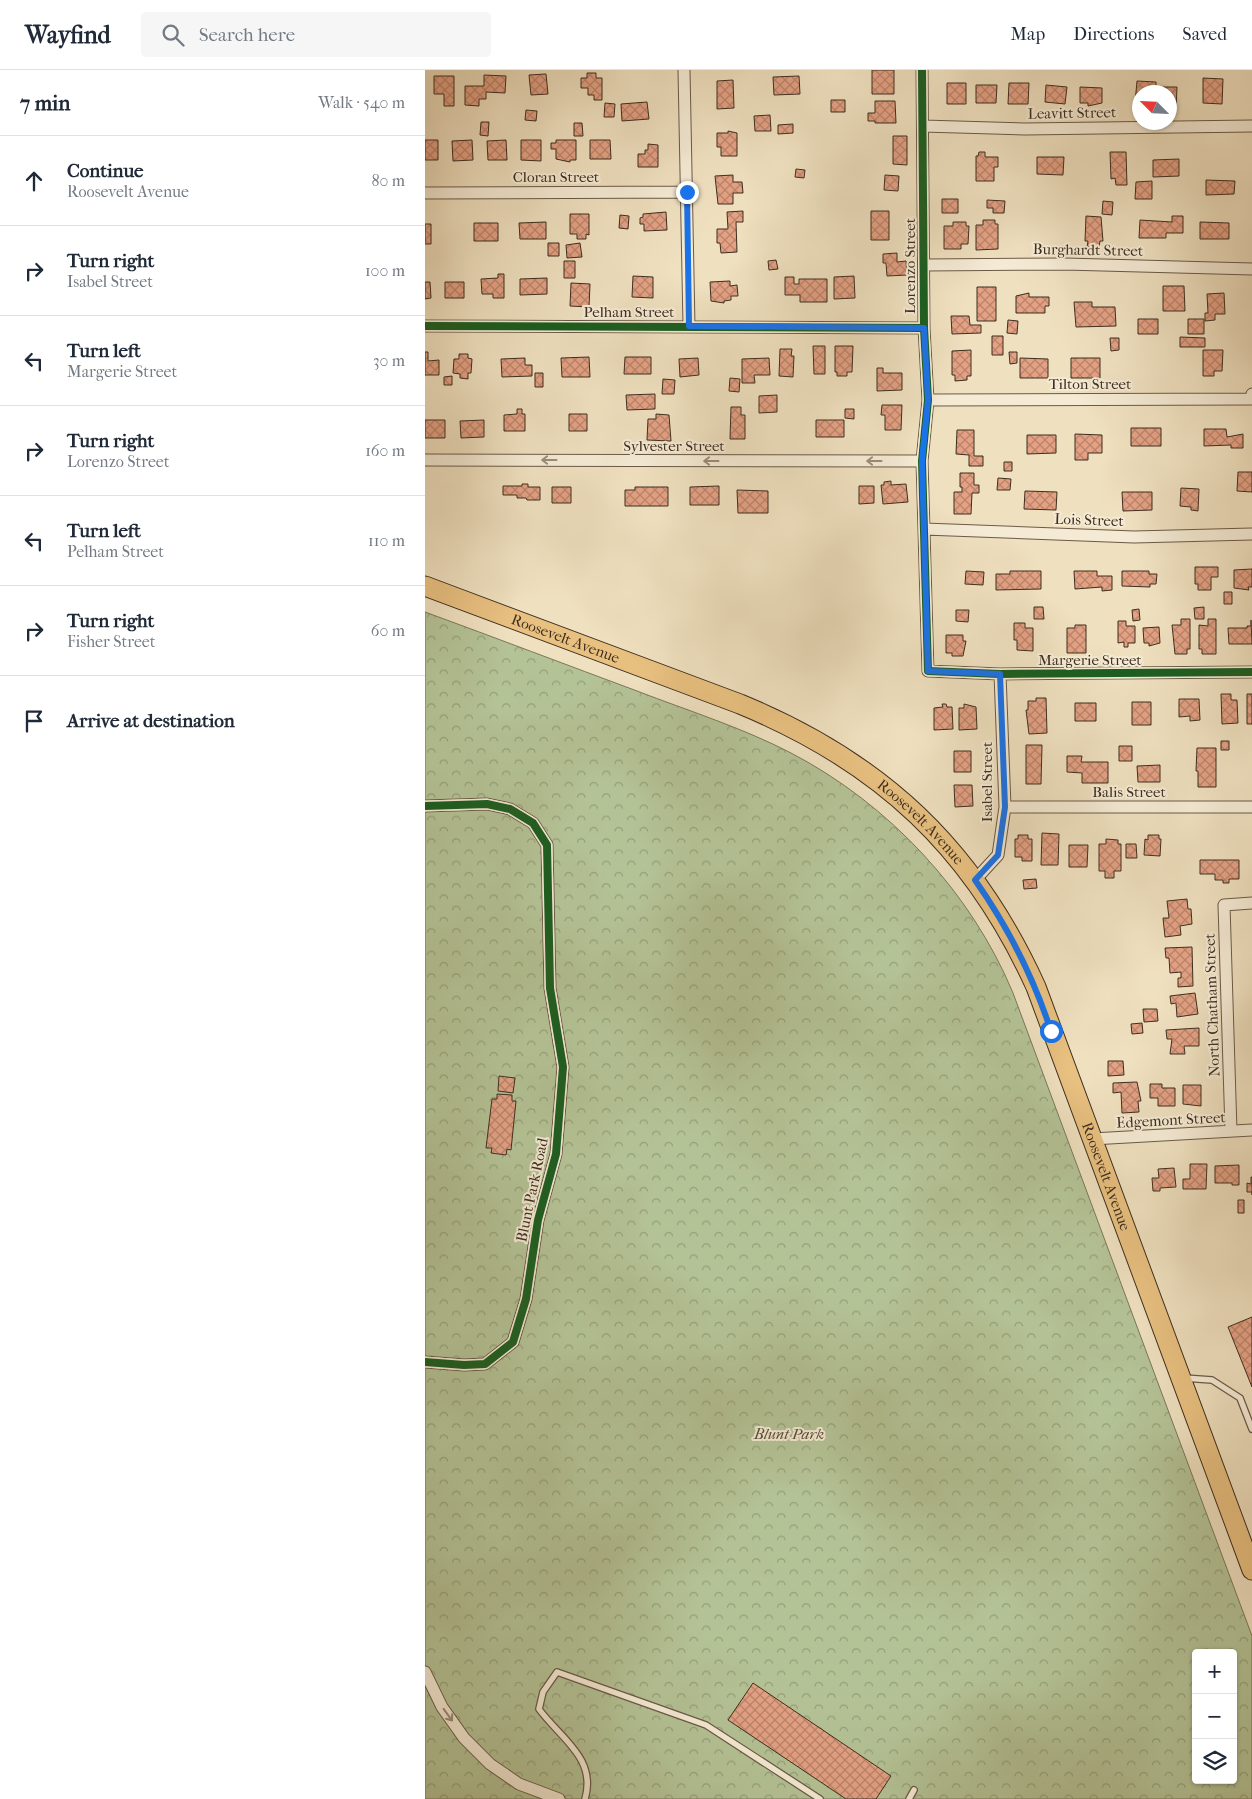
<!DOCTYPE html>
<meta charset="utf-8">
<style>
:root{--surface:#fff;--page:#f6f6f7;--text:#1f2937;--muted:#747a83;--line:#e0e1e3}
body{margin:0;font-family:"IM FELL French Canon",serif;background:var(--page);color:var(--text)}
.controls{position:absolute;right:15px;bottom:15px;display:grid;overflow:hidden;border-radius:5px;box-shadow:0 1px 4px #0004}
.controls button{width:45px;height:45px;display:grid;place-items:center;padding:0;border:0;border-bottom:1px solid var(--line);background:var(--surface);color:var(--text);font:25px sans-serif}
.compass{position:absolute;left:707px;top:15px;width:45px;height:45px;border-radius:50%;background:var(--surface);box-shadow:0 1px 4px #0004;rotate:294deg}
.stop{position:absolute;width:15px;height:15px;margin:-11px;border:4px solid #1a73e8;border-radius:50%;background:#fff}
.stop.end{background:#1a73e8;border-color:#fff;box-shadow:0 1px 5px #0008}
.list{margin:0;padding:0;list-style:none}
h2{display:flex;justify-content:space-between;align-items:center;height:65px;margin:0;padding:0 20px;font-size:21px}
h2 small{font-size:16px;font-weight:400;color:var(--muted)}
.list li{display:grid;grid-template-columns:32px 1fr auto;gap:15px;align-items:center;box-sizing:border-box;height:90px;padding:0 20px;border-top:1px solid var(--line)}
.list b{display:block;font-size:19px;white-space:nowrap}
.list p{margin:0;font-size:16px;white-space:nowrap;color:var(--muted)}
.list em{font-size:16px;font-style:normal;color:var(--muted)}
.icon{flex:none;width:28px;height:28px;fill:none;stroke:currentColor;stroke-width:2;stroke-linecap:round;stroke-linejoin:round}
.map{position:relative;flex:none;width:827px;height:1729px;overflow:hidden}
header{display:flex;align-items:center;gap:30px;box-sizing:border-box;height:70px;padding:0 25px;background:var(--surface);border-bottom:1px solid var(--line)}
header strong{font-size:24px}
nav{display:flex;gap:28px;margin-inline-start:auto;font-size:18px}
.search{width:350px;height:45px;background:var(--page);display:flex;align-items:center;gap:12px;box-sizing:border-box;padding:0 18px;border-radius:5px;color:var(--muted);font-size:19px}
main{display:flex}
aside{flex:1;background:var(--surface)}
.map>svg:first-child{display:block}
</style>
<header>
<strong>Wayfind</strong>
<div class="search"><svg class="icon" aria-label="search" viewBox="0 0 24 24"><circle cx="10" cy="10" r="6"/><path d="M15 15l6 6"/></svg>Search here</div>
<nav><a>Map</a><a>Directions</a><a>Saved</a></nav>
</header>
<main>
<aside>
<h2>7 min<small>Walk · 540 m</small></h2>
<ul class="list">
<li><svg class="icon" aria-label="ahead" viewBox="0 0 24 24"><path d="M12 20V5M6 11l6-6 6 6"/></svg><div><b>Continue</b><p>Roosevelt Avenue</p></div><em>80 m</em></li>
<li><svg class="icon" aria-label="right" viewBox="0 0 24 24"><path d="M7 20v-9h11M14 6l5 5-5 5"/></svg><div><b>Turn right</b><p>Isabel Street</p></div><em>100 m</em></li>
<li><svg class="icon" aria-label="left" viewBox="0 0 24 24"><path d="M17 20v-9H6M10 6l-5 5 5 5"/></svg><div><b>Turn left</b><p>Margerie Street</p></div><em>30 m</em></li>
<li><svg class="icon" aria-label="right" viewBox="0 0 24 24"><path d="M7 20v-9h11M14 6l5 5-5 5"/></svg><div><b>Turn right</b><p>Lorenzo Street</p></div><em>160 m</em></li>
<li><svg class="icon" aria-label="left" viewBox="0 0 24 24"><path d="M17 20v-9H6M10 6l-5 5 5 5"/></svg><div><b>Turn left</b><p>Pelham Street</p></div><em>110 m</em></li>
<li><svg class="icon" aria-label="right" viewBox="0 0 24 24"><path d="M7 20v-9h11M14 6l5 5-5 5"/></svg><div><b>Turn right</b><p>Fisher Street</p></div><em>60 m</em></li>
<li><svg class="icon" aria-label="arrive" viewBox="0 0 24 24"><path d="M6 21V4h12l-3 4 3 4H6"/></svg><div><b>Arrive at destination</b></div></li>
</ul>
</aside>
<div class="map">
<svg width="827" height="1729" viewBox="0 0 827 1729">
<defs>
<pattern id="park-crowns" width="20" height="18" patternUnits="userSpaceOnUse" patternTransform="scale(1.25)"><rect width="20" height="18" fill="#b4c396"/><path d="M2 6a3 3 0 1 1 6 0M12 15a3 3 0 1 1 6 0" fill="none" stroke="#949f7a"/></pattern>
<pattern id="building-cross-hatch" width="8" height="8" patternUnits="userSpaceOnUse" patternTransform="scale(1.25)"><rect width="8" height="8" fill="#e4a184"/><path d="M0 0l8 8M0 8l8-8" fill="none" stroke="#ba846b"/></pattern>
</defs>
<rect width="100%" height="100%" fill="#efe0bf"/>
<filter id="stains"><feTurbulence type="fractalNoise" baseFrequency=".004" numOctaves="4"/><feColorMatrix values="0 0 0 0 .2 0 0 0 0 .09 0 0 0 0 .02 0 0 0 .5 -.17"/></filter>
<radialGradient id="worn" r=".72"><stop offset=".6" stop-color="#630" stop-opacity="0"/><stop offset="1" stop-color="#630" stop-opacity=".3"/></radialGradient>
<path fill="url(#park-crowns)" stroke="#79785a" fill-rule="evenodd" d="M0 542C71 568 142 595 212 621 264 641 318 658 366 683 464 734 546 822 588 923L827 1566V1729H0ZM771 1583H808V1710H771Z"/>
<path fill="url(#building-cross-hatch)" stroke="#3e2e1f" d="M447 0H469V24H447Z
M162 3H171V8H177V30H169V25H163V18H156V8H162Z
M121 4 123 24 106 25 104 5Z
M59 5 81 6 80 23 61 22V29H54V36L40 35V16H59Z
M9 6H29V36H19V24H9Z
M374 6 375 24 349 25 348 7Z
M778 8 798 9 797 34 778 33Z
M308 10 309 38 292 39V11Z
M712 11 731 12V22H714V33H710Z
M522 13H541V34H522Z
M584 13H604L603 34H583Z
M551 15H572L571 33H551Z
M621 15 642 17 640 34 620 32Z
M655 17 677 18V33L663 36V33H655Z
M738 17H752L751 39H744V22H738Z
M406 30H420V42H406Z
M450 31H470L471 53H450V51H443V43H450Z
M222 32 224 49 197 51 196 34Z
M180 33 190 34 189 47H179Z
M101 40 112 41 111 51 100 50Z
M345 45 346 61H330L329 46Z
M56 52H64L63 66 55 65Z
M149 53H157L158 66H149Z
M368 54V63L353 64V55Z
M303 61 312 63V86H296V77H292V63H303Z
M468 66H482V95L468 94Z
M0 70H13V90H0Z
M47 70 48 90 28 91 27 71Z
M81 70 82 90H63L62 71Z
M96 70H116V91L96 90Z
M131 70H151V90H145V92L131 89V79H126V73H131Z
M165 70H185L186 89H165Z
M223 74 233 75V97H213V84H220V80H223Z
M554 82H560V87H573V97H569V111H551V86H553Z
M685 82H701L702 115H691L690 108 686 109Z
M612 87H639L638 105 612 104Z
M754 89V106L728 107V90Z
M371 99 380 100 379 108 370 107Z
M308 105V112H317L318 123H308V134H293L290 106Z
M460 105 474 106 473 121 459 120Z
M781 110 810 111 809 124 781 125Z
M727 111V129H710L711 112Z
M517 129H533V143H517Z
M562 130 580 131 579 143H568V138H562Z
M678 131 688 132 687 145 677 144Z
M318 141V152H311L312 182 296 183 295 173H292V159H303L302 142Z
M446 141H464V170H446Z
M241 142 242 160 219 161V154H215V148L218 147V144Z
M145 144H164V165L161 164V169H152V164H145Z
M195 145 204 146 203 159 194 158Z
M661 146 676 147 678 171H675L674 177H662L663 171H660Z
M747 146H758V163H741V168H714L715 150 747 152Z
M558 150H570V154H573V179L551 180V155H558Z
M121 152V169H95L94 153Z
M528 152H541V156H544L543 174H536V179H519V156H528Z
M775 152 804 153V169H775Z
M49 153H73V171H49Z
M0 154H6V174H0Z
M123 173H134V186H123Z
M155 173 157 187 142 188 141 175Z
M472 183V192L481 191 482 205 462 206 461 193H458V184Z
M351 190 353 199 344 200 343 191Z
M139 191H150V208H139Z
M73 204H79V228H68V224H57L56 209 73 208Z
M208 206 228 207V228L207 227Z
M429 206 430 228 409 229V207Z
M360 207H369V214H374V209H402V232H375V225H360Z
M122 208V224L95 225V209Z
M305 211V216L312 215 313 226H306V230L299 231V233L286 231 285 212Z
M0 212H5L6 228 0 229Z
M20 212H39V228H20Z
M146 213 165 214 164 237 145 236Z
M738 216H759L760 241H738Z
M552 217H571V251H552Z
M604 223V227H624V236H620V243H591V226Z
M799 223 800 244H790V250L780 251V243H783L782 224Z
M649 232H667V237H690L691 256 651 257Z
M526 246H544L545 255H556V263L527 264Z
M713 249H733V264H713Z
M763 249H779V264H763Z
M583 250 593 251 592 264 582 263Z
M567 266H578V285H567Z
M755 267 780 268V277H755Z
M685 268H694V280L686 281Z
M388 276H400V304H389Z
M410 276H428L427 302H422V306H412V302H410Z
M355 279H367L366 286H369L368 307 354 306Z
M546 280V306H542V310L530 311V305H527V281Z
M778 280H798L797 301H789V306H778Z
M0 282H3V291L14 290V305H0Z
M584 282H592V293L585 294Z
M34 284H43V288L47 289 46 303H43V309L35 308V304L28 303 29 289H34Z
M164 287 165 307H137L136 288Z
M200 287H226V304H199Z
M100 288V295H107V306L77 307 76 289Z
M273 288 274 305 255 307 254 289Z
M344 288 345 305H329L330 313H317V289Z
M595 288 623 289V308H595Z
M646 288H675V308H646Z
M452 298H458V303H477V320L452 321Z
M110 303H118V317H110Z
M27 306V315H19V307Z
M305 308 315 309 314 322 304 321Z
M238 309 250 310 249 324H237Z
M230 324V339L202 340 201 325Z
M352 325V342L334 343V326Z
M457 335H477L476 360H460V345H456Z
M306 337H316V345H320V369H305Z
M92 339H97V344H100V361H79V345L92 344Z
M420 339H429V349L420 348Z
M144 344H162V361H144Z
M231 344 244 345 246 371 222 370 223 349H231Z
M0 350H20V368H0Z
M59 350V367L36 368 35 351Z
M391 350H419V367H391Z
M706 358H736V376H706Z
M779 359H801L802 367 818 364V378H806V375L779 376Z
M532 360H549V386H558V396H544V385L531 384Z
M650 364 677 365V383H663V390H650Z
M602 365H631V383L602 384Z
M579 392H587V401H579Z
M813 402H827V422L812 421Z
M535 403H549V415H554V423H547L546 444H529V422H537V417H535Z
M573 408 586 409 585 420H572Z
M466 411V415L481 414 483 432 458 434 456 415H459V412Z
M97 414H103V417H115V430H102L101 428H92V425H78V416H97Z
M294 416V435H265V417Z
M434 416H449V433L434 434Z
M127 417H146V433H127Z
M210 417H243V436H200V420H210Z
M756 418 774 419 773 441 766 440V437L755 436Z
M312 420 343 421V443H313Z
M600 421 632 422 631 440 599 439Z
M697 422H727V440L698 441Z
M770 497H793V507H786V520H773V514H770Z
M827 499V517H823L824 520 809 518V500Z
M541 501 559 502 558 515 540 514Z
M585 501H616V519L571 520V504H585Z
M649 501H672V506H687V520L677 521V517L650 519Z
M697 501H724V504H732L731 514H725V517L697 516Z
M799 522H807V534H799Z
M609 537H618L619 549H609Z
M779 537V549H770L769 538Z
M714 539 715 550 708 551 707 540Z
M531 540H544L543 552 531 551Z
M756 549H765V579H762V584H750L747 555H756Z
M783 549H791V584H777V579H774V555L783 556Z
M826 550 827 574H804L803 558H822V556H826Z
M693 551H701V556H710V573H703V577H699V572L693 573Z
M589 553H600V558H608V581L592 580V570H589Z
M650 555H661V583H642V558H650Z
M734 557 735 573 724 576V573H719L718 558Z
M521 565H538V571H541L538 586H527V583H521Z
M796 624H806V630H812L813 653 797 654Z
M822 624H827V654H822Z
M611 628H621L622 663 604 664 601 640H603V631H611Z
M754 629H774L775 650 765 651V646L754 647Z
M707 632H726V655H707Z
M650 633H671V651H650Z
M517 634H521L522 637H527L528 659 509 660V638L518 637Z
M539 634 551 637 552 659 534 660V638H539Z
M796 671H804V680H796Z
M601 675H617L616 714H601Z
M694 676H707V691H694Z
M772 678H791V717H773V701H771Z
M529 681H546V702H529Z
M642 686H657L656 692H683V713H657V703L642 702Z
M735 695V712H713L712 696Z
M529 715H547L548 736 530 737Z
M617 763 634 764 633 795H616Z
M593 765H603V769H607V791H597V787H590V769H593Z
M723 765H734V769H736L735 786 719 785 720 769 723 770Z
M681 769 693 770V774H696V801H689V808H680V801H674V774H681Z
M701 774H711L712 788H701Z
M644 775H663L662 797H644Z
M775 790H814V809H804V813H798V810H790V804H775Z
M611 809 612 818 599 819 598 810Z
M762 829 763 839H766L767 854 755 856 756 865 740 867 738 848H744L742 831Z
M767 877 768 916 753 917V908H756V902L745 903 744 888H741L740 878Z
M770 923 773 944 752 947 751 933 746 934 745 926Z
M718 939H732L733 951 719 952Z
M717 953 718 963 707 964 706 954Z
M774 958V976H759L760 984H745L747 969H742L741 960Z
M683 991H698L699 1005 683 1006Z
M74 1006 90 1008 88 1023 73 1021Z
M712 1012 716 1031H713L714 1042 697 1043 696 1022 688 1023V1013Z
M725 1014H737V1018H750V1036H733V1028H725Z
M758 1015H776V1036L758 1034Z
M72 1024 87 1025V1031H91L86 1080 82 1079 81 1085 66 1083 67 1078H61L67 1029H72Z
M765 1094H782L781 1119H758V1109H765Z
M814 1095V1115H807V1113H790V1096Z
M749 1098 751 1117 735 1118V1121H728L727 1108H734L733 1099Z
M826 1107H827V1125V1122H822V1113L826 1114Z
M813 1130H819V1143H813Z
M827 1247V1317L803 1257Z
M328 1613 466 1706 451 1729H421L303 1650Z"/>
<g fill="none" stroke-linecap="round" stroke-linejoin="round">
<defs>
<path id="lane" d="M759 1308 787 1310 815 1328 827 1359
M160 1729C172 1688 135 1668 114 1639L118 1622 132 1602 281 1655 395 1729
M484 1729 489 1720"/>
<path id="street" d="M259 0 264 256
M497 0 499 258 503 330 497 391 503 601 575 604 827 602
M498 56 600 59 827 56
M0 123 262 122
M499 195 640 194 827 199
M0 256 499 258
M503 330 827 329V324
M0 390 497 391
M499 459 709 467 827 464
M0 736 62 734 85 739 108 753 122 775 125 918 138 997 131 1084 113 1150 101 1229 88 1272 60 1294 39 1295 0 1292
M580 737H827
M550 810 573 785 580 737 575 604
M806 1061 799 835 827 833
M667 1069 827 1060
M0 1602 17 1637 39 1668 65 1694 94 1714 134 1729"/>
<g id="primary">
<path id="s1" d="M0 516 315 634C456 692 548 778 611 917L827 1500"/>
</g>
</defs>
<use href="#lane" stroke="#6a5a47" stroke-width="8"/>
<use href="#street" stroke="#6a5a47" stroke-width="13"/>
<use href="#primary" stroke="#3e2e1f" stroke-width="21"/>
<use href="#lane" stroke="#f5ebd5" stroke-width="5.5"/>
<use href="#street" stroke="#f5ebd5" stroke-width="11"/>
<use href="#primary" stroke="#e8c080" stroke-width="19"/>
<defs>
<path id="cycleway" d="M497 0 499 258 503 330 497 391 503 601 575 604 827 602
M0 256 499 258
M0 736 62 734 85 739 108 753 122 775 125 918 138 997 131 1084 113 1150 101 1229 88 1272 60 1294 39 1295 0 1292"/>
</defs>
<use href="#cycleway" stroke="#f5ebd5" stroke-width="11"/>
<use href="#cycleway" stroke="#1b5e20" stroke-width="8"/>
</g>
<defs><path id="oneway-shaft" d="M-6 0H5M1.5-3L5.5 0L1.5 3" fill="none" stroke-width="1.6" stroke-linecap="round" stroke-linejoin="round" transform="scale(1.25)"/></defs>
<g stroke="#9a8c7a">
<use href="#oneway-shaft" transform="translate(124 390) rotate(-180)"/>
<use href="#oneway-shaft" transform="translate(286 391) rotate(-180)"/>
<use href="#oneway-shaft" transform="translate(449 391) rotate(-180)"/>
<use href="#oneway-shaft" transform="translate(23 1645) rotate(54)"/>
</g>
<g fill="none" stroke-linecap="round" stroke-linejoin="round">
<path stroke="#1a73e8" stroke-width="6" d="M262 122 264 256 499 258 503 330 497 391 503 601 575 604 580 737 573 785 550 810C583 857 608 906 626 961"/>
</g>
<g text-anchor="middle" stroke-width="4" stroke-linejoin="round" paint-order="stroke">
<g font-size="15" fill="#3e2e1f" stroke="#f5ebd5">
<text transform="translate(647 43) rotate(-1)" y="5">Leavitt Street</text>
<text x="131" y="112">Cloran Street</text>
<text transform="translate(663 180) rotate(1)" y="5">Burghardt Street</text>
<text transform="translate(485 196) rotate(-90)" y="5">Lorenzo Street</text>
<text x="204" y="247">Pelham Street</text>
<text x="665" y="319">Tilton Street</text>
<text x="249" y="381">Sylvester Street</text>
<text transform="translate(664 450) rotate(2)" y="5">Lois Street</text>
<text dy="5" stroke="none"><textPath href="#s1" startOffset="150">Roosevelt Avenue</textPath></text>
<text x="665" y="595">Margerie Street</text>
<text transform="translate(562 712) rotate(-90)" y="5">Isabel Street</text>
<text x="704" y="727">Balis Street</text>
<text dy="5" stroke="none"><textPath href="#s1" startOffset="554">Roosevelt Avenue</textPath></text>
<text transform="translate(787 935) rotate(-92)" y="5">North Chatham Street</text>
<text transform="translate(746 1050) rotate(-3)" y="5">Edgemont Street</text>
<text dy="5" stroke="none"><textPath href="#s1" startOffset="959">Roosevelt Avenue</textPath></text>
<text transform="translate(107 1120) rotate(-78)" y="5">Blunt Park Road</text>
</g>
<g font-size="15" font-style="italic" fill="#564c37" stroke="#f5ebd5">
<text x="364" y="1369">Blunt Park</text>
</g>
</g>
<rect width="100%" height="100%" filter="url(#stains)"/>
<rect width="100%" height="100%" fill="url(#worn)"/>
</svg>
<div class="controls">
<button>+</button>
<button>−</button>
<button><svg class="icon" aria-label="layers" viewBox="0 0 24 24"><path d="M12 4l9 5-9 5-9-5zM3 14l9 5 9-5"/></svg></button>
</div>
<svg class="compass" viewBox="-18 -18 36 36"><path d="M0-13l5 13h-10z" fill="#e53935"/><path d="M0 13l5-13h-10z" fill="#747a83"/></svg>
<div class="stop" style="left:626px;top:961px"></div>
<div class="stop end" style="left:262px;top:122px"></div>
</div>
</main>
